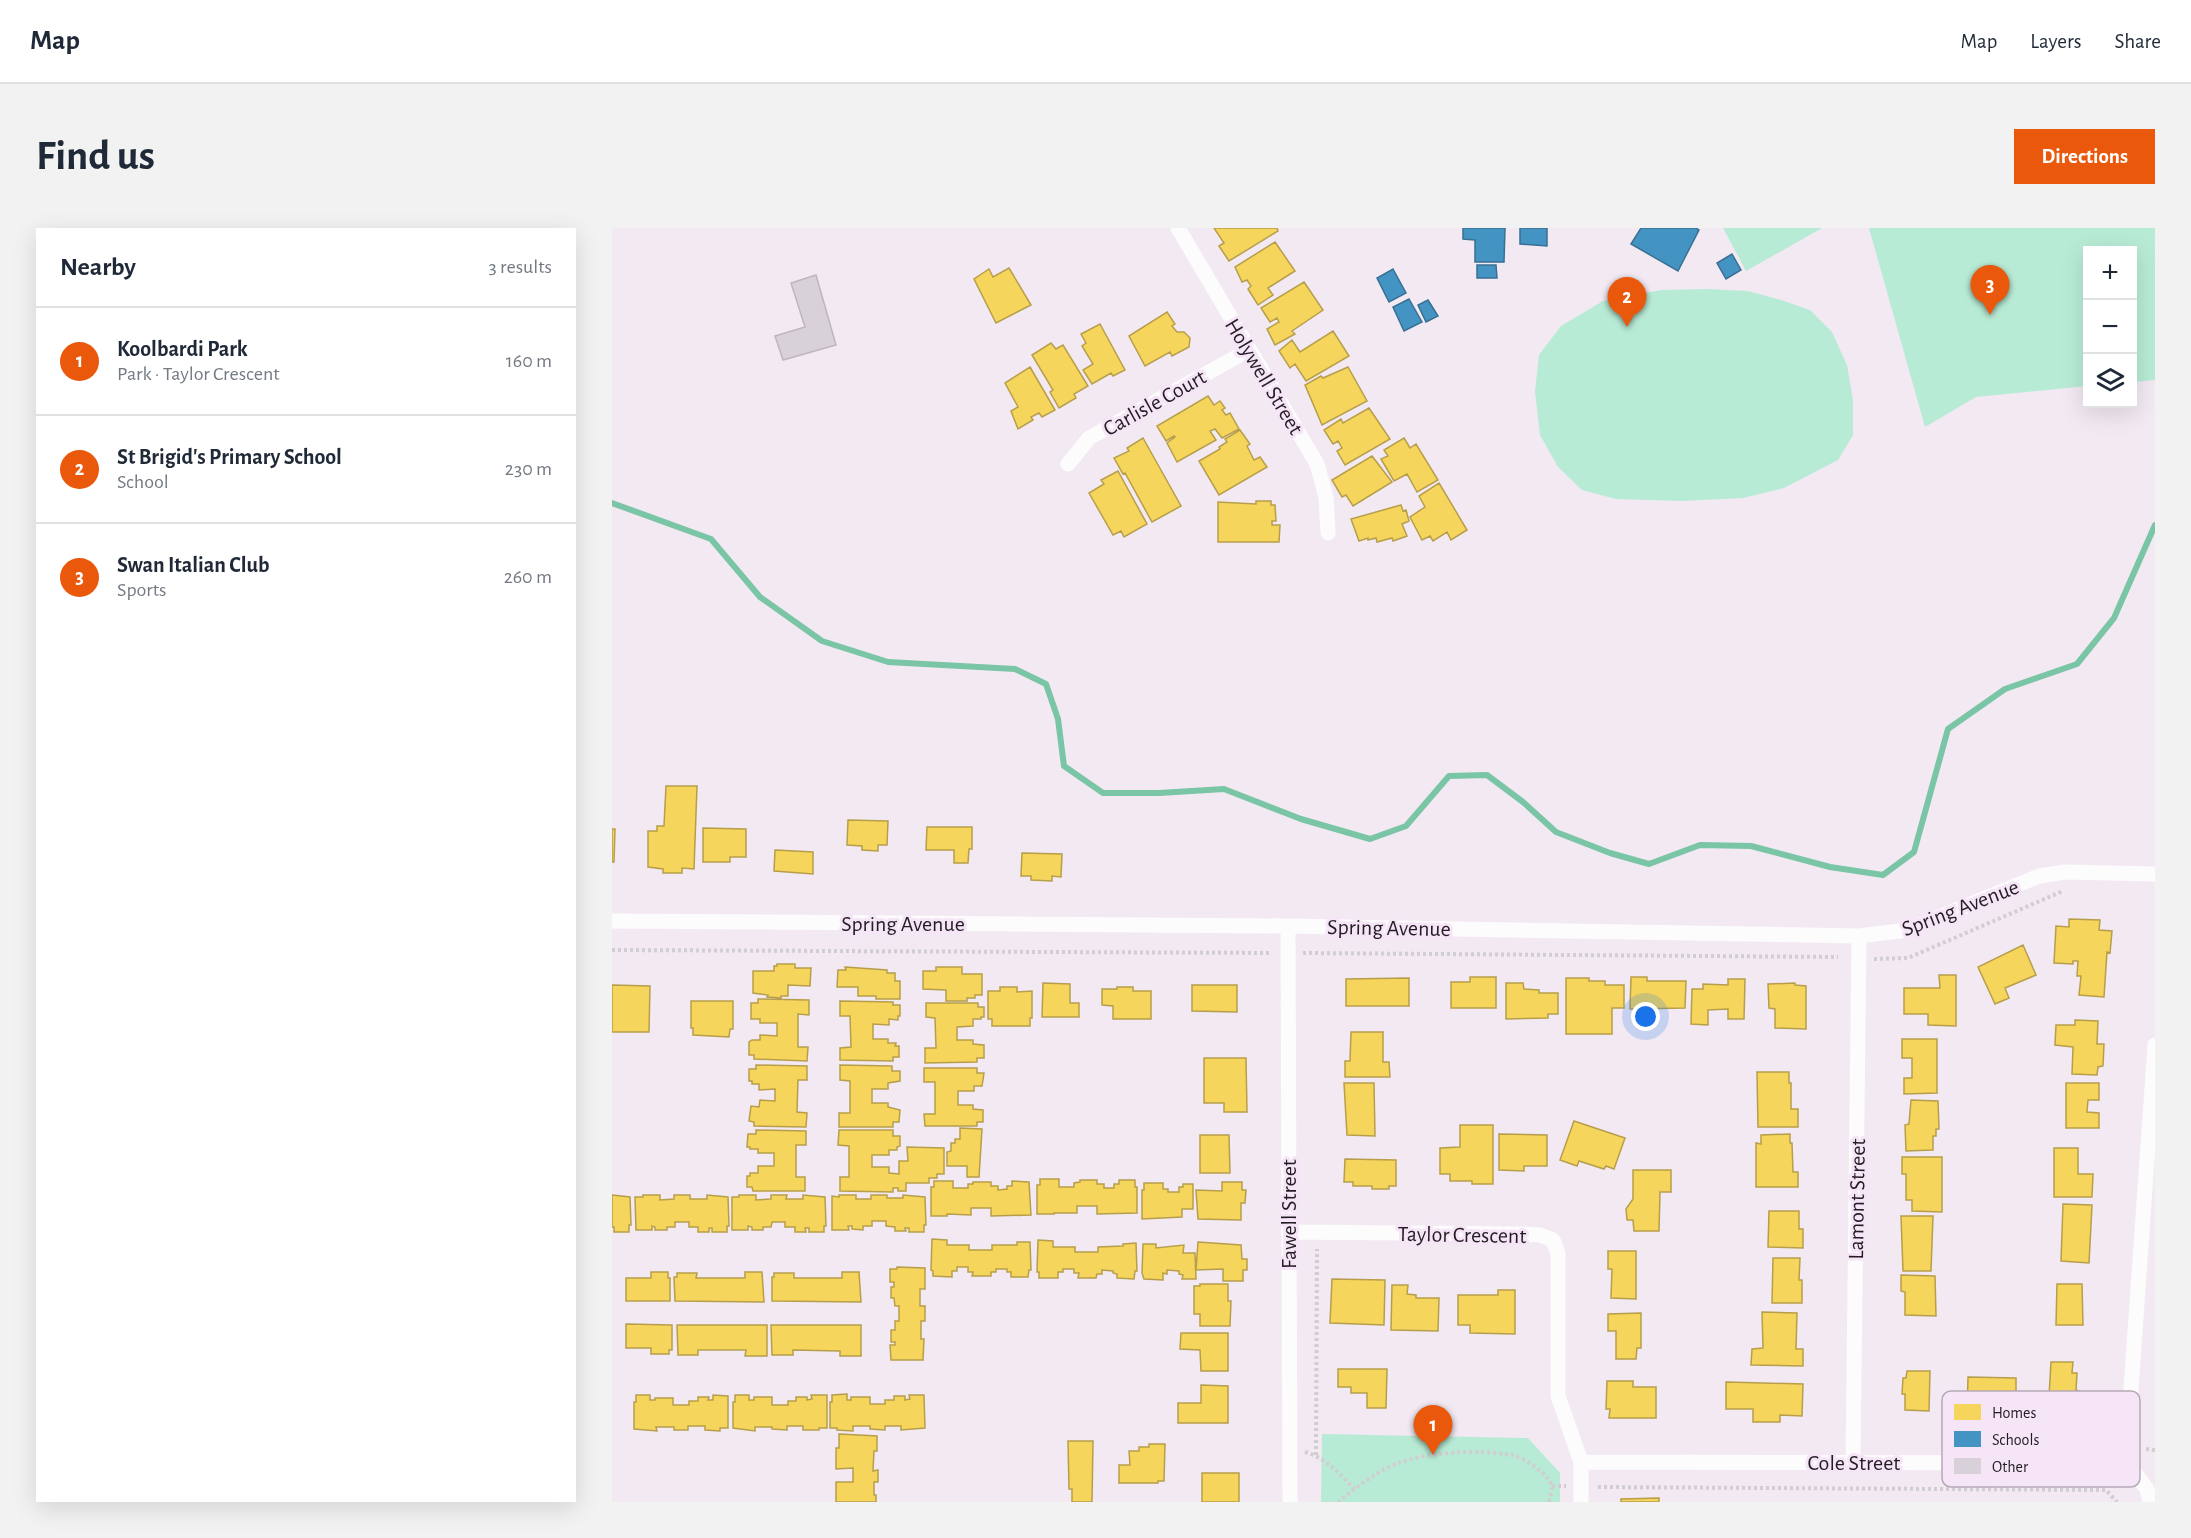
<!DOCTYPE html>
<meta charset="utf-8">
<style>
:root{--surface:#fff;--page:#f2f2f3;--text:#1f2937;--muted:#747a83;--line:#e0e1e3;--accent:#ea580c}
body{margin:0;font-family:"Alegreya Sans",sans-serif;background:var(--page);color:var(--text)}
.controls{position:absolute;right:18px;top:18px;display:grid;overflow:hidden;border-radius:0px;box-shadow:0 6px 24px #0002}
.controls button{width:54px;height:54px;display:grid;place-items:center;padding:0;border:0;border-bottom:2px solid var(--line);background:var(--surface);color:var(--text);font:30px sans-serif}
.you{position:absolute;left:1034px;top:789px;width:21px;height:21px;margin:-15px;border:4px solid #fff;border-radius:50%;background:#1a73e8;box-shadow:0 0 0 9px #1a73e833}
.badge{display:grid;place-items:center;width:39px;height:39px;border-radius:50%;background:var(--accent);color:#fff;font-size:20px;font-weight:700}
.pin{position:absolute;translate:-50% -50px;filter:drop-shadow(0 2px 3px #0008)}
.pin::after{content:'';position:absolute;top:32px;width:21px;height:18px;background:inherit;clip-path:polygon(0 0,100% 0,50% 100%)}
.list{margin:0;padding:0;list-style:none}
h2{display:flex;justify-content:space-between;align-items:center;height:78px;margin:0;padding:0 24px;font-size:26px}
h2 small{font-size:20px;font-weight:400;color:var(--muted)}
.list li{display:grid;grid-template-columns:39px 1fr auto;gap:18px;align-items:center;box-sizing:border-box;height:108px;padding:0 24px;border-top:2px solid var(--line)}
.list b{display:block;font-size:22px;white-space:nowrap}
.list p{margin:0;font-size:20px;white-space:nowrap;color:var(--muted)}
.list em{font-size:20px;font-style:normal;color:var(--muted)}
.icon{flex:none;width:33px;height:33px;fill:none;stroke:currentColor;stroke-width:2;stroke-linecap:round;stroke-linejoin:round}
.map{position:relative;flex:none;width:1543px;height:1274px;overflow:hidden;border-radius:0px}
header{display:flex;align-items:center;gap:36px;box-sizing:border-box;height:84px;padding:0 30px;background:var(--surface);border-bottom:2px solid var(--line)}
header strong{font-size:28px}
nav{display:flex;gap:33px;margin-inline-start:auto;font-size:21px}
.intro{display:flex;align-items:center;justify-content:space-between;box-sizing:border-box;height:144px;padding:0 36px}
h1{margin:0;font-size:42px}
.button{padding:15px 27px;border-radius:0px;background:var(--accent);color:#fff;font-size:21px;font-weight:700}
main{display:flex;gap:36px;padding:0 36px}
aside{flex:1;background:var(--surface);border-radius:0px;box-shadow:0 6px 24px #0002}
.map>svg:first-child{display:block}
</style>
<header>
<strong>Map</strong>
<nav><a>Map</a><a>Layers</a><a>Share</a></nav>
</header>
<div class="intro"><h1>Find us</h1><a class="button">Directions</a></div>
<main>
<aside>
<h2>Nearby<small>3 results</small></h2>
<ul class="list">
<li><span class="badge">1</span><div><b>Koolbardi Park</b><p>Park · Taylor Crescent</p></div><em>160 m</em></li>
<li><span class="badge">2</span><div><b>St Brigid's Primary School</b><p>School</p></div><em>230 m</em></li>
<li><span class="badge">3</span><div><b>Swan Italian Club</b><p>Sports</p></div><em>260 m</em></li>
</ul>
</aside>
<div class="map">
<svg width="1543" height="1274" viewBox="0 0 1543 1274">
<rect width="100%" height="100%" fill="#f2e9f2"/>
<path fill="#b8ebd5" d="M1111 0H1210L1134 43Z
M1257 0H1543V152L1521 154 1520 22H1476L1475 158 1364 169 1313 199Z
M1095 61 1136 63 1169 72 1198 82 1220 104 1235 137 1241 172V207L1226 232 1172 260 1131 270 1069 273 1004 271 970 262 946 239 928 207 923 164 927 127 949 98 991 73 1049 62Z
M710 1206 916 1210 948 1245V1274H709Z"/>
<path fill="#f6d55c" stroke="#b79e4b" stroke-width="1.5" d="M602 0H665L666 3 617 33 607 18 612 15Z
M663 14 683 43 656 60 661 67 646 77 636 61 639 58 635 52 630 54 623 39Z
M397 40 419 77 384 95 362 51 377 41 381 49Z
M692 54 711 82 680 103 683 106 663 117 655 101 667 94 665 90 658 94 649 80Z
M555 84 563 96 560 98 565 104H572L578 110 577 119 560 128 558 124 533 138 517 108Z
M488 96 513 142 501 148 499 145 480 156 471 142 481 136 470 118 474 115 469 106Z
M721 103 737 128 694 153 683 136 678 140 667 123 680 112 688 124Z
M439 115 444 121 451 117 476 158 462 166 464 170 447 180 438 164 441 162 420 127Z
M418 139 443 182 430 189 427 185 419 189 421 192 406 201 399 183 406 179 393 155Z
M736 139 755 173 710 197 693 157 709 148 711 150Z
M596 168 602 177 608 173 613 180 610 182 614 187 618 185 627 201 610 210 603 201 598 203 604 212 565 234 555 215 563 209 562 208 554 213 545 198Z
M757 180 778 211 733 237 725 223 730 220 726 213 721 216 712 202 729 191 731 195Z
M628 202 638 216 635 218 642 232 648 229 655 239 607 267 587 233 608 221 607 219 615 214 613 211Z
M531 210 569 278 540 294 513 245 511 246 502 230 517 223 515 220Z
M792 210 798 220 804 216 826 252 805 264 795 246 782 253 769 231 776 228 772 222Z
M760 228 780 254 741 278 734 267 730 269 720 252Z
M506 243 535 296 512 309 509 303 501 307 477 265 492 256 489 252Z
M827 255 855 302 839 312 835 304 821 313 818 308 810 312 798 289 813 279 807 268Z
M644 273H659V277H663L664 293H660V297H668L667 314H606V274L644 276Z
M789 277 791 283 794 282 797 293 790 296 795 308 781 313 780 310 765 314 764 310 756 312V310L747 313 739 291Z
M54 558H85L82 641 70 640V645H51V641L36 639V603H45V598H52Z
M236 592 276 593 275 617H266V623L250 622V618L235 617Z
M315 599H360V621H357L356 635H342V622H314Z
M91 600 134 601V629H118V634H91Z
M0 601H3L2 634H0Z
M163 622 201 624V646L162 643Z
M410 625 450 626 449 649 440 648V653L419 652V648H409Z
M1457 691 1488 692 1487 702 1500 703 1498 725 1495 724 1492 769 1467 767 1469 748H1465L1466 733H1461V736L1442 735 1444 698 1457 699Z
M1411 717 1424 747 1393 760 1397 770 1383 776 1366 739Z
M165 736H183V740H199L198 758 176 757V768H169V770L155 769 156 767 141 765V743H162V738H165Z
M233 739 275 742V745H283V753H288V771H264V768H246V759H225L226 742H234Z
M324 739H350V746H370V767H363V770H355V773H334V762L311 761V743H324Z
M1327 747H1344V798L1316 797V786H1292V760H1328Z
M858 749H884V780H839V754H858Z
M1019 749H1035V753H1074L1073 780 1018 781Z
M797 750V778H734V751Z
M954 750H977V753H993V757H1012V780H1000V806H954Z
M1116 751H1133L1132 791H1116V781L1096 782V797L1079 796 1080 761H1091V756L1116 757Z
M431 755 458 756V775H467V789H430Z
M894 755H911L912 761 927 762V765H946V786H936V790L894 791Z
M1183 755V757L1194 758V801L1163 800V781L1157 780 1156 756Z
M0 757 38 758 37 804H0Z
M580 757H625V784L580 783Z
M388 759H405V764L420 763V790H418V798H380V791H376V763H388Z
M505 759H521V763H539V791H501V778L490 777V761H505Z
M146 771 197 772V787L186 786V819H196L195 833 142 831V827H137V814L140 812H148V807L165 808V795H148V791H139V775H146Z
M79 773H121V801H118L117 809 81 807V800H79Z
M228 773 281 774V777H288V788H286V792L277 791V797L261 796V811H276V815H284L283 818H287V829H281V833L228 832V820L239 819 238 788H228Z
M314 775H366V779H372V789H369V791H361V798L345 799V812H361V816L372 817V830H365V834L313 835V820H324L323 790 314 789Z
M1463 792 1486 793 1485 816H1492L1491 838 1486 839 1485 847 1460 846 1461 819 1443 817 1444 797H1463Z
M739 804H771V834H777L778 849H733V833H738Z
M1290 811H1325V865L1292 866V850H1300V830H1290Z
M592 830H634L635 884H612V875H592Z
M144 837 195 838V852H186L185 884 195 885 194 899 142 898V894L137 893 139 878 147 879 148 872 163 873V861L147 862V856H140V853H137V841H144Z
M228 837 280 838V843H288V853L276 855V861H260V875H276V879L288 882 287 894H281V899H227V885H238V853L228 852Z
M312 840H365V845H372L370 858H362V863H346V877H361V881L371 882V894H365V898H313L312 886H323V854H312Z
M1145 844H1177V855H1179V881H1186V899H1146Z
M732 855H762L763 908 735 907Z
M1454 855H1487V872H1476L1475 884 1487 885V900H1454Z
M1299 872 1326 873 1327 901H1324V908H1321V922L1294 923 1293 897 1297 896Z
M962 893 1013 910 1002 941 994 938 992 941 967 933 965 938 948 932Z
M848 897H881V956H860V953H838V946H828V920L848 919Z
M348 900 370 901 367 949H355V938H335V924L339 923V915H343V911H348Z
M144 902 194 903V917H184V949H193V963H141L140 959H135V948H138V945H146V938H162V925H146V921H138V919H135L136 906H144Z
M227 902H281V908H288V918L285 919V922H277V927H260V939H277V945L287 946V933H296L295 919 332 920V946H325V950H317V955H294V963H286V960H281V964L228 963V949H237V918L226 917Z
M887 906 935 907V938H912V943L887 942Z
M1178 906V915H1180L1181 944H1186V959H1144V915L1149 916V907Z
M588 907H617L618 945H588Z
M1442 920H1466V946H1481L1480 969H1442Z
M1290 929H1330V984L1300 983V972H1294V946H1290Z
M733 931 784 932V958H777V961H760V958H741V954H732Z
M1021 942H1059V964H1048L1047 1003H1022L1021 992H1015L1014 981 1021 971Z
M428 951H447V959H462V955L468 954V952H485V956H492V960H502V956H507V952H523V959H525V985L485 986V978H465V985H442V986H425V957H428Z
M322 953H341V960H356V956H361V954H379V958H386V962L395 961V958H400V953L417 954 419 987 379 988V980H359V987L335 986V988H319V959H322Z
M610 954H630V962H634L633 975H629V992L586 991 584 962 610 963Z
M532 955H551V961H556V964H567V959H571V956H581V981H570V989L530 991V962H532Z
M0 967 18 969 19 997H17V1004H2V999H0Z
M31 967H48V972L62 971V967H78V971H95V967L116 969 117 998H115V1004H100V1000H97V1004H86V999H77V994H63V999H55V1002H43V999L40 998V1002H24L23 969H31Z
M127 967H144V972L159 971V967H175L174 971H191V967L213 969 214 998H212V1004H197V1000H193L194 1004H183V999H173V994H160L159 999H151V1002H140V999L136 998V1002H120V969H127Z
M227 967H244V971H259V967H275V970H291V967L313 969 314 997H312V1004H297V1000H293L294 1003H283V999L274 998V993H260V998H251V1002L240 1001V998H236L237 1002H220V968L227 969Z
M1451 976 1480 977 1477 1035 1449 1033Z
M1157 983H1187V1001H1191V1020L1156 1019Z
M1289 988H1321L1319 1043H1291Z
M320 1011 335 1012V1017H357V1022H380V1017H405V1014H418L419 1042H417L416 1049H399V1044H395V1041H384V1044H379V1048H360L361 1044H356V1039H345V1043H340V1049L321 1048V1043L319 1042Z
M426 1012 441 1013V1019H463V1024H486V1019L511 1018V1016L524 1015 525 1043H523L522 1051 505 1050V1046L501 1045V1043L490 1042V1046H485L484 1050H466L467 1045H462V1041H451V1044H446V1050H427V1044H425Z
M586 1014 629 1017 630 1031H635V1042H631V1053H611V1041L584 1042Z
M531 1016H544V1020L572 1017 571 1025H583L584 1051H570L571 1047 567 1046V1043L555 1042V1046L551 1045V1052L532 1051 530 1045Z
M996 1023H1024V1071L999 1070 1000 1041H996Z
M1161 1030H1188L1187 1052H1190V1075H1160Z
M285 1039 313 1040V1061H308V1078H313V1093H309V1111H312L311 1132H279L278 1117H283V1114H279V1102H283V1093H287V1078H283L282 1070H279V1059H282V1054H278V1041H285Z
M39 1044H56V1050H58V1073H14V1050H39Z
M133 1044H150L152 1074 63 1073 62 1049H65V1045H85L84 1050H133Z
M230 1044H247L249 1074 160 1073V1049H162V1045H182V1050H230Z
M1289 1047 1323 1048 1324 1088 1293 1087V1064L1289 1063Z
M720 1051 773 1052 772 1097 718 1095Z
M588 1056H616V1073H619L618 1098H588V1086H582V1058H588Z
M1445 1056H1470L1471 1097H1444Z
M780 1057H796L795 1066 804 1067V1070H827L826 1103 779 1102Z
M886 1062H903V1106L858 1105V1097H846V1067H886Z
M1150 1084 1185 1085 1184 1121H1191V1138L1139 1137 1140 1121 1151 1120Z
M1029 1085V1120H1025L1024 1131H1004V1103H996V1086Z
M14 1096 60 1097V1122H57V1126H39V1120H14Z
M65 1097H155V1128H133L134 1122H86V1127H66Z
M159 1097H249V1128H228V1123L181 1122V1127H160Z
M569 1105H616V1143H589L588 1122 568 1121Z
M1439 1134H1461L1460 1145H1465L1464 1162 1467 1163V1179H1462L1461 1189 1436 1186Z
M726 1141H775L774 1180H755V1165H739V1159H726Z
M1295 1143H1318L1317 1183 1293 1182V1166H1290L1291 1150H1294Z
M1356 1149 1404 1150V1167H1382V1180H1373L1372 1186H1355Z
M995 1153H1021V1159H1044V1190H997L998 1181H994Z
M1114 1154 1191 1156 1190 1188 1168 1187V1194H1141V1181H1114Z
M589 1157 616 1158V1195H566V1175H589Z
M235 1166V1172H239V1169H258V1176H273V1172H282V1168H293V1172L298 1171 297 1167H312L313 1200 289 1202V1198H273V1202L258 1201V1198H241V1203L225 1202V1200H218V1174H220V1167Z
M24 1167H38V1172H43V1170H61V1177H77V1173H86V1169H97L96 1172H101V1167L116 1168V1200H108V1203L93 1202V1198H76V1202H62V1199H44L45 1203 22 1201V1174H24Z
M123 1167H137V1172H142V1169H160V1177H176V1173H184V1169H195V1172L200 1171 199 1167H215V1200H207V1202H191V1198H175V1202L160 1201V1199H143V1203L121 1200V1174H123Z
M227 1206 265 1208V1223H262L261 1243 266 1242V1254H262V1267H264V1274H224V1254H241V1240L224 1241V1220H227Z
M456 1213H481L480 1274H460V1261H457Z
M537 1216H553L552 1253H546V1255H507V1237H518L517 1223H527V1219H537Z
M590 1245H627V1274H590Z
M1047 1270V1274H1009V1271Z"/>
<path fill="#4393c3" stroke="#397093" stroke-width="1.5" d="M851 0H893L892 34H863V12L851 11Z
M908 0H935V18L908 16Z
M1029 0H1084L1087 2 1066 43 1019 16Z
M1120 26 1129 42 1114 51 1105 35Z
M865 37H884L885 50H865Z
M781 41 794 65 777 74 765 50Z
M797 71 810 94 792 103 781 79Z
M816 72 826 88 814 94 806 77Z"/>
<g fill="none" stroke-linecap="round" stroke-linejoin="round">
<path stroke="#7ac5a6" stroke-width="6" d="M0 275 99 311 148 369 210 413 276 434 403 441 434 456 446 491 452 538 491 565H547L612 561 689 591 758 611 794 598 837 548 875 547 911 574 944 604 998 625 1037 636 1088 617 1139 618 1218 639 1271 647 1302 624 1336 501 1393 461 1465 436 1502 390 1543 297"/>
</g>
<path fill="#d9d1d9" stroke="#bdb6bd" stroke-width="1.5" d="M204 47 224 117 171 132 163 108 193 99 179 55Z"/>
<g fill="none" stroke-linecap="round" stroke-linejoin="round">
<path stroke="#d0ced0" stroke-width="4" stroke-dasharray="3 3" stroke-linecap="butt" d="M0 722 659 725
M691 725 1226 729
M1262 731 1296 730 1451 663
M1534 1221 1543 1222
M693 1224C714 1230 728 1246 742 1261
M704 1227 705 1021
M940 1258H954
M986 1259 1494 1262 1505 1274
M726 1274C742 1261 765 1243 784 1236 815 1224 866 1221 899 1227 910 1228 935 1245 939 1256 941 1261 938 1268 937 1274"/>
<path stroke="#fdfcfd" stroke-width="15" d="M566 0 705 236 714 269 716 305
M456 236 477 210 637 122
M0 693 676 698 1247 708 1296 702 1427 648 1453 644 1543 646
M676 698 678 1274
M676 1004 912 1006 928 1007 941 1012 946 1025V1168L969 1234V1274
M969 1234 1489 1235 1514 1233
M1241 1234 1247 708
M1538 1274 1535 1261 1514 1233 1543 817"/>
</g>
<g text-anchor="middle" stroke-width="6" stroke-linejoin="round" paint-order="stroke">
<g font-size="22" fill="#231d23" stroke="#f5e5f6">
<text transform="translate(653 148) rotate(59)" y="8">Holywell Street</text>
<text transform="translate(542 174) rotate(-29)" y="8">Carlisle Court</text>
<text transform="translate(1348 679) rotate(-21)" y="8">Spring Avenue</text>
<text x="291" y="703">Spring Avenue</text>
<text transform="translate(777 699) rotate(1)" y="8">Spring Avenue</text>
<text transform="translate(1244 971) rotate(-89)" y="8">Lamont Street</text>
<text transform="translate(676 986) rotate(-90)" y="8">Fawell Street</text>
<text transform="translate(850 1006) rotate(1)" y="8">Taylor Crescent</text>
<text x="1242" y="1242">Cole Street</text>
</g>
</g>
<rect x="1330" y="1163" width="198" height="96" rx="9" fill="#f5e5f6" stroke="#b6a9b7" stroke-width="1.5"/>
<rect x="1342" y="1176" width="27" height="16" fill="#f6d55c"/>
<rect x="1342" y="1203" width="27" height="16" fill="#4393c3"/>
<rect x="1342" y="1230" width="27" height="16" fill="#d9d1d9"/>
<g font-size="16" fill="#231d23">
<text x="1380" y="1190">Homes</text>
<text x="1380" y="1217">Schools</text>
<text x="1380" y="1244">Other</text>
</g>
</svg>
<div class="controls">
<button>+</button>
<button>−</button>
<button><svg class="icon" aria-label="layers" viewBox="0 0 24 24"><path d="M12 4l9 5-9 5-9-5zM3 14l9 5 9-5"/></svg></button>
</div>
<div class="you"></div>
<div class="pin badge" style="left:821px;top:1227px">1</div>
<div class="pin badge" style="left:1015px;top:99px">2</div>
<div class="pin badge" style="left:1378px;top:87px">3</div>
</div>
</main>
